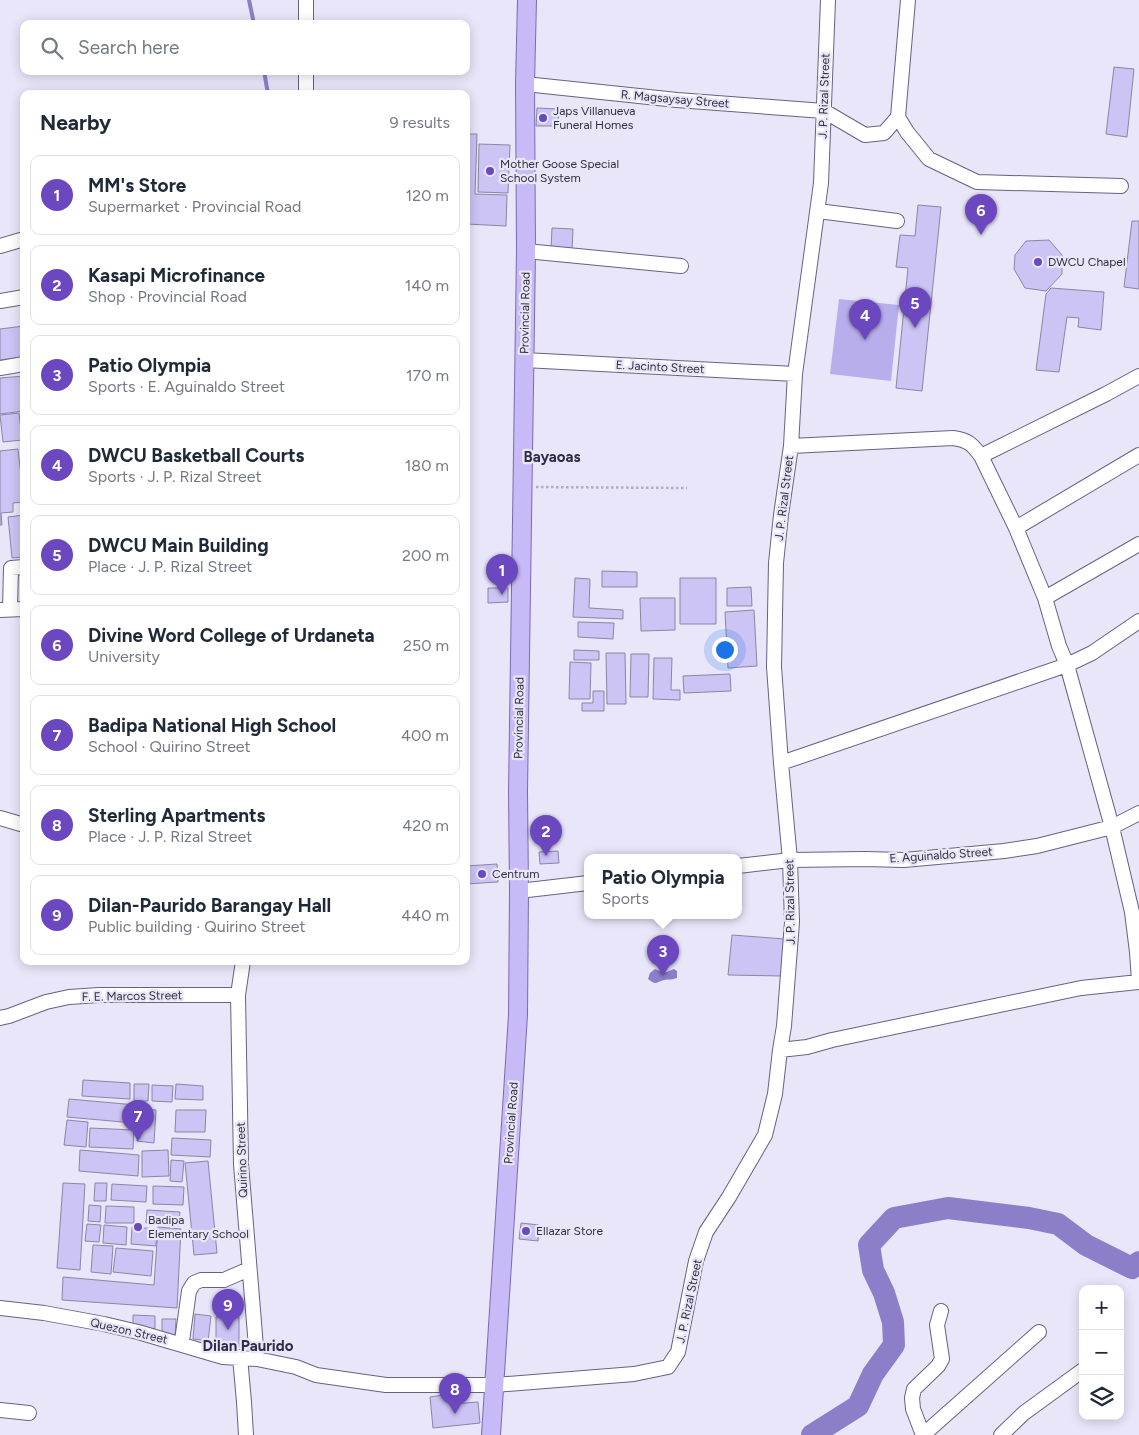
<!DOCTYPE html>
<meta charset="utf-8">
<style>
:root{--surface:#fff;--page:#f2f2f3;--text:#1f2937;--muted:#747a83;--line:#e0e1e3;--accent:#6b47c0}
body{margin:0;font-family:Figtree,sans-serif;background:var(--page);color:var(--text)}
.controls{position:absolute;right:15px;bottom:15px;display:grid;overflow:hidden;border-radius:10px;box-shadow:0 2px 12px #0003}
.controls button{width:45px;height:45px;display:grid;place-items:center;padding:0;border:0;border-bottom:1px solid var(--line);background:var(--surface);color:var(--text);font:25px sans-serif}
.you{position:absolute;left:724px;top:649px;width:18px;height:18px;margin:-12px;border:4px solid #fff;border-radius:50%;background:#1a73e8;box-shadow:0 0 0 8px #1a73e833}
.badge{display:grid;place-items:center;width:32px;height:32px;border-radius:50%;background:var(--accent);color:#fff;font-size:16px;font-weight:700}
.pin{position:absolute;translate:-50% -41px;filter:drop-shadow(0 1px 2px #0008)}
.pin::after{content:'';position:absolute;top:26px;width:18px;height:15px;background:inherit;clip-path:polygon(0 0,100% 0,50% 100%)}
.popup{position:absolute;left:584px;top:854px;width:158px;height:65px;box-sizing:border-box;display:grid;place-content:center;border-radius:10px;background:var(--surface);filter:drop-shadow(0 1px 4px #0005);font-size:16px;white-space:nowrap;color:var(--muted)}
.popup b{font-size:19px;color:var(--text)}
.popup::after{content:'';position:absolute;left:50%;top:100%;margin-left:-10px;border:10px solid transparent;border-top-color:var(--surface)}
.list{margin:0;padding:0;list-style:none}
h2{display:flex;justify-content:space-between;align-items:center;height:65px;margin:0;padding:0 20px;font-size:21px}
h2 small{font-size:16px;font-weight:400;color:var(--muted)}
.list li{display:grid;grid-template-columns:32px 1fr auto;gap:15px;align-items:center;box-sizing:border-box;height:80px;margin:0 10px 10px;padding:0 10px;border:1px solid var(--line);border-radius:10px}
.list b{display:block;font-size:19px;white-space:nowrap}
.list p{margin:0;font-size:16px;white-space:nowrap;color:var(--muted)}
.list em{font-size:16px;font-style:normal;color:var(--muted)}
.icon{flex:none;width:28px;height:28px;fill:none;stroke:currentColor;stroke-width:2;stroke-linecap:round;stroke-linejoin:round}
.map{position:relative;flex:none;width:1139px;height:1435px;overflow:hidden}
.search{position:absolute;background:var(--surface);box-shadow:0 2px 12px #0003;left:20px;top:20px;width:450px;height:55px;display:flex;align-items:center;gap:12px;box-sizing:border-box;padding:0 18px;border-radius:10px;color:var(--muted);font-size:19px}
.panel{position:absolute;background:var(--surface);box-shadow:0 2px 12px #0003;left:20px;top:90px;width:450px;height:875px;border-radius:10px}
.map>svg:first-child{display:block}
</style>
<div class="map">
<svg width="1139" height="1435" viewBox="0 0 1139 1435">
<rect width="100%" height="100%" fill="#e9e6fa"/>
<path fill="#b9aeec" d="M839 299 899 305 891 381 830 374Z"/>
<path fill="#8d7eca" d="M655 969 664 973 674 969 677 971V978C672 980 669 979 664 980 656 982 656 986 648 979L650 973Z"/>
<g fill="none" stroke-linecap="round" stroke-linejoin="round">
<path stroke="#8d7eca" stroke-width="4" d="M249 0 254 24
M264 71 268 94"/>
<path stroke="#8d7eca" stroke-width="22" d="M812 1435 858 1406 873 1374 894 1345 893 1322 884 1293 873 1270 869 1245 894 1218 948 1208 1029 1218 1058 1224 1086 1245 1132 1268 1139 1262"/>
</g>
<path fill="#cbc4f4" stroke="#8b86a4" d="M1114 67 1134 69 1127 137 1106 134Z
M537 108 559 109 558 126H536Z
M466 134H477L475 194 507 195 506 226 466 224Z
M479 144 510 145 508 193 478 192Z
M918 205 941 207 922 391 896 388 908 268 896 267 900 235 915 236Z
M1132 221H1139V289L1124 287Z
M552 228 573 229 572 250 551 249Z
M1049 240 1062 255V274L1046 291 1025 288 1014 269 1015 255 1026 241Z
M1051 288 1104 292 1101 330 1078 327 1079 318 1067 317 1059 372 1036 370 1046 294Z
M24 326V357L0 360V329Z
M24 376V411L0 414V378Z
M19 413 22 440 3 442 0 415Z
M18 449 24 502 13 503V512L1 513 2 525H0V451Z
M24 515V557L12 558 8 517Z
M602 571 637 572V587H602Z
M575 578 590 579 589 608 623 610V619L573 617Z
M680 578H716V624H680Z
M751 587 752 606H727V588Z
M488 588H508V602L488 603Z
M640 598H675V630L641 631Z
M754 610 757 666 728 668 725 612Z
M578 622 614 623 613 639 578 637Z
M574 650 599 651V660H574Z
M606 653H625L626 704H607Z
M631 654H649L648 697H630Z
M654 658H672L671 690H680V700L653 699Z
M570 662 591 663 590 699H569Z
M730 674 731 691 684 693 683 676Z
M593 691H604V711H582V703H593Z
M558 851 559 863 540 864 539 852Z
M497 864 498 882 466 884V866Z
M732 935 785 939 781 976 728 975Z
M83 1080 130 1083V1099L82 1096Z
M134 1084H149L148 1101H134Z
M176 1084 203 1086V1100L175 1099Z
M152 1085 173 1086 172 1102 152 1101Z
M69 1099 136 1105 134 1123 67 1117Z
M140 1109 156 1110 154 1143 137 1141Z
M176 1110H206L205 1132H175Z
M67 1120 88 1122 86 1147 64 1145Z
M90 1128 134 1130 133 1149 89 1147Z
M172 1138 211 1140 210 1157 171 1155Z
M80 1150 139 1155 138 1176 79 1171Z
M168 1150 169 1176 142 1177V1151Z
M171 1160 184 1161 182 1182 170 1181Z
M208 1161 217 1253 194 1255 185 1163Z
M63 1183 85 1184 80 1270 57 1268Z
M95 1183H107L106 1201H94Z
M112 1184 147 1186 146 1202 111 1200Z
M153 1186 184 1187 183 1205 153 1204Z
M89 1205 101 1206 100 1222 88 1221Z
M106 1206 134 1207V1223H105Z
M147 1210 180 1212 179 1225 146 1223Z
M521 1223 539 1225 538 1241 519 1239Z
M87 1224 101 1225 99 1242 85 1241Z
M104 1225 127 1227 126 1245 103 1243Z
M132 1227 157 1229 156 1246 131 1244Z
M158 1227 181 1229 177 1308 62 1300 63 1277 154 1285Z
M93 1245 113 1246 111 1274 91 1272Z
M116 1248 153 1251 151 1276 113 1272Z
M195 1314 211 1316 208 1341 193 1339Z
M133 1315 155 1316V1329L133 1328Z
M216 1317H239V1347H216Z
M162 1319H176L175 1336 162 1335Z
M450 1394 452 1404 478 1402 480 1423 433 1428 430 1397Z"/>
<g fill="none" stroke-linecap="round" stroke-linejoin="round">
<defs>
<path id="minor" d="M306 24V0
M525 84 677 100 824 111 865 135 884 133 898 117 908 0
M306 94V71
M898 117 907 132 929 159 977 182 1121 186
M818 211 897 221
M0 246 24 239
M526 251 681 266
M0 301 24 297
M524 360 795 374
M0 368 24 364
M791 446 953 438C968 440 972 444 981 456L1016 528 1045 598 1059 646 1067 665 1112 827 1132 912 1137 952 1139 981
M981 456 1106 394 1139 376
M1016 528 1139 455
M1045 598 1139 544
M10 609 11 568 24 567
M0 610 24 609
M781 763 1067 665 1092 653 1139 621
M0 818 24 825
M738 866 790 860 865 859 904 860 1004 851 1037 846 1112 827 1139 813
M519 891 588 883
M243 961 238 995 241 1164 257 1359
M0 1018 9 1016 46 1002 69 997 99 995H238
M780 1050 807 1047 832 1040 1081 988 1139 982
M0 1308 44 1313 104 1324 138 1332 223 1357 257 1359 296 1367 316 1375 386 1385H494L634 1374 668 1367 678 1352 696 1261 706 1232 729 1197 765 1135 775 1094 780 1050 784 1026 792 922 790 860 781 763 774 667 776 563 781 515 791 446 795 374 821 183 828 0
M180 1344 182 1341 189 1291 194 1283 201 1280H224L249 1269
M240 1357 244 1402 246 1435
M0 1410 29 1413
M923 1435 1039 1332
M923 1435 913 1409 912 1398 914 1389 938 1366 942 1359 937 1325 941 1311
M1001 1435 1024 1413 1083 1370"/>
<path id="major" d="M491 1435 518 1015 519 891 518 792 526 251 525 84 527 0"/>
</defs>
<use href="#minor" stroke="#67627e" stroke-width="16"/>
<use href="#major" stroke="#7a6bb1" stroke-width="20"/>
<path stroke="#b0adbf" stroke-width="2.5" stroke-dasharray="2.5 2.5" stroke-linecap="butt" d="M536 487 687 488"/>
<use href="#minor" stroke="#fff" stroke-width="14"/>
<use href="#major" stroke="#c7baf6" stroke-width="18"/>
</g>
<g fill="#6b47c0" stroke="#e9e6fa" stroke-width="2">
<circle cx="543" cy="118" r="5"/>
<circle cx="490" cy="171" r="5"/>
<circle cx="1038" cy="262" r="5"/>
<circle cx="482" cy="874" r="5"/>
<circle cx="138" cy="1227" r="5"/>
<circle cx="526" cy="1231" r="5"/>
</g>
<g text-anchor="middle" stroke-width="4.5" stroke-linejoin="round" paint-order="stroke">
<g font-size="12" fill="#312f3b" stroke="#e9e6fa">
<text transform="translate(824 96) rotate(-88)" y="4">J. P. Rizal Street</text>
<text transform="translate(675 99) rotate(5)" y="4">R. Magsaysay Street</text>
<text transform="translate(525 313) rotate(-89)" y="4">Provincial Road</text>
<text transform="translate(660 367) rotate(3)" y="4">E. Jacinto Street</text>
<text transform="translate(784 498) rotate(-83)" y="4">J. P. Rizal Street</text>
<text transform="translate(519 718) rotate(-89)" y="4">Provincial Road</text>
<text transform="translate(941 855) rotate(-4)" y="4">E. Aguinaldo Street</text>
<text transform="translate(790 902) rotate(-91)" y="4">J. P. Rizal Street</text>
<text transform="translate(132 996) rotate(-1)" y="4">F. E. Marcos Street</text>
<text transform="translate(511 1123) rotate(-86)" y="4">Provincial Road</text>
<text transform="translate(242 1160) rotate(-92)" y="4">Quirino Street</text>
<text transform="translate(689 1301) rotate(-78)" y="4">J. P. Rizal Street</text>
<text transform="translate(129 1331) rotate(13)" y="4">Quezon Street</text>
</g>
<g font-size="12" fill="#312f3b" stroke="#e9e6fa" text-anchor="start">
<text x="553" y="115">Japs Villanueva<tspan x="553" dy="14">Funeral Homes</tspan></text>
<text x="500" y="168">Mother Goose Special<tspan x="500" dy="14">School System</tspan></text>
<text x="1048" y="266">DWCU Chapel</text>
<text x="492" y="878">Centrum</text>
<text x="148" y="1224">Badipa<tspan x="148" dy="14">Elementary School</tspan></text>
<text x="536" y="1235">Ellazar Store</text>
</g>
<g font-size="15" font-weight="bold" fill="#312c45" stroke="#e9e6fa">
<text x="552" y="462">Bayaoas</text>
<text x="248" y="1351">Dilan Paurido</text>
</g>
</g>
</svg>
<div class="controls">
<button>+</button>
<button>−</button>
<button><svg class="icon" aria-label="layers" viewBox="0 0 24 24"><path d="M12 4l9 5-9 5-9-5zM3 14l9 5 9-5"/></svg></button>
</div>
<div class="you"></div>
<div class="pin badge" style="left:502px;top:595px">1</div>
<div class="pin badge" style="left:546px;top:856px">2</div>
<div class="pin badge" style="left:663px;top:976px">3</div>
<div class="popup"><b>Patio Olympia</b>Sports</div>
<div class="pin badge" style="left:865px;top:340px">4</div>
<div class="pin badge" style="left:915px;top:328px">5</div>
<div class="pin badge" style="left:981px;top:235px">6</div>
<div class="pin badge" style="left:138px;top:1141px">7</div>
<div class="pin badge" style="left:455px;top:1414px">8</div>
<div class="pin badge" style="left:228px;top:1330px">9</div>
<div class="search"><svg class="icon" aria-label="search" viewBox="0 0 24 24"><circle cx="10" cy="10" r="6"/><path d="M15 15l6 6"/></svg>Search here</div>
<section class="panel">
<h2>Nearby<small>9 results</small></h2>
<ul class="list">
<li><span class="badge">1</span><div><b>MM's Store</b><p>Supermarket · Provincial Road</p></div><em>120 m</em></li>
<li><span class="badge">2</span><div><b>Kasapi Microfinance</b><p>Shop · Provincial Road</p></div><em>140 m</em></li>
<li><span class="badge">3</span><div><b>Patio Olympia</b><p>Sports · E. Aguinaldo Street</p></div><em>170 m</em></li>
<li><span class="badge">4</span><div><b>DWCU Basketball Courts</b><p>Sports · J. P. Rizal Street</p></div><em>180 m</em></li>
<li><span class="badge">5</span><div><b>DWCU Main Building</b><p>Place · J. P. Rizal Street</p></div><em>200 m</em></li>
<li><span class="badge">6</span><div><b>Divine Word College of Urdaneta</b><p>University</p></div><em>250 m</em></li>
<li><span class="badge">7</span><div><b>Badipa National High School</b><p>School · Quirino Street</p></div><em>400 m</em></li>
<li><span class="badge">8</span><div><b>Sterling Apartments</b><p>Place · J. P. Rizal Street</p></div><em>420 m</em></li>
<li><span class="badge">9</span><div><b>Dilan-Paurido Barangay Hall</b><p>Public building · Quirino Street</p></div><em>440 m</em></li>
</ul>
</section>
</div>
